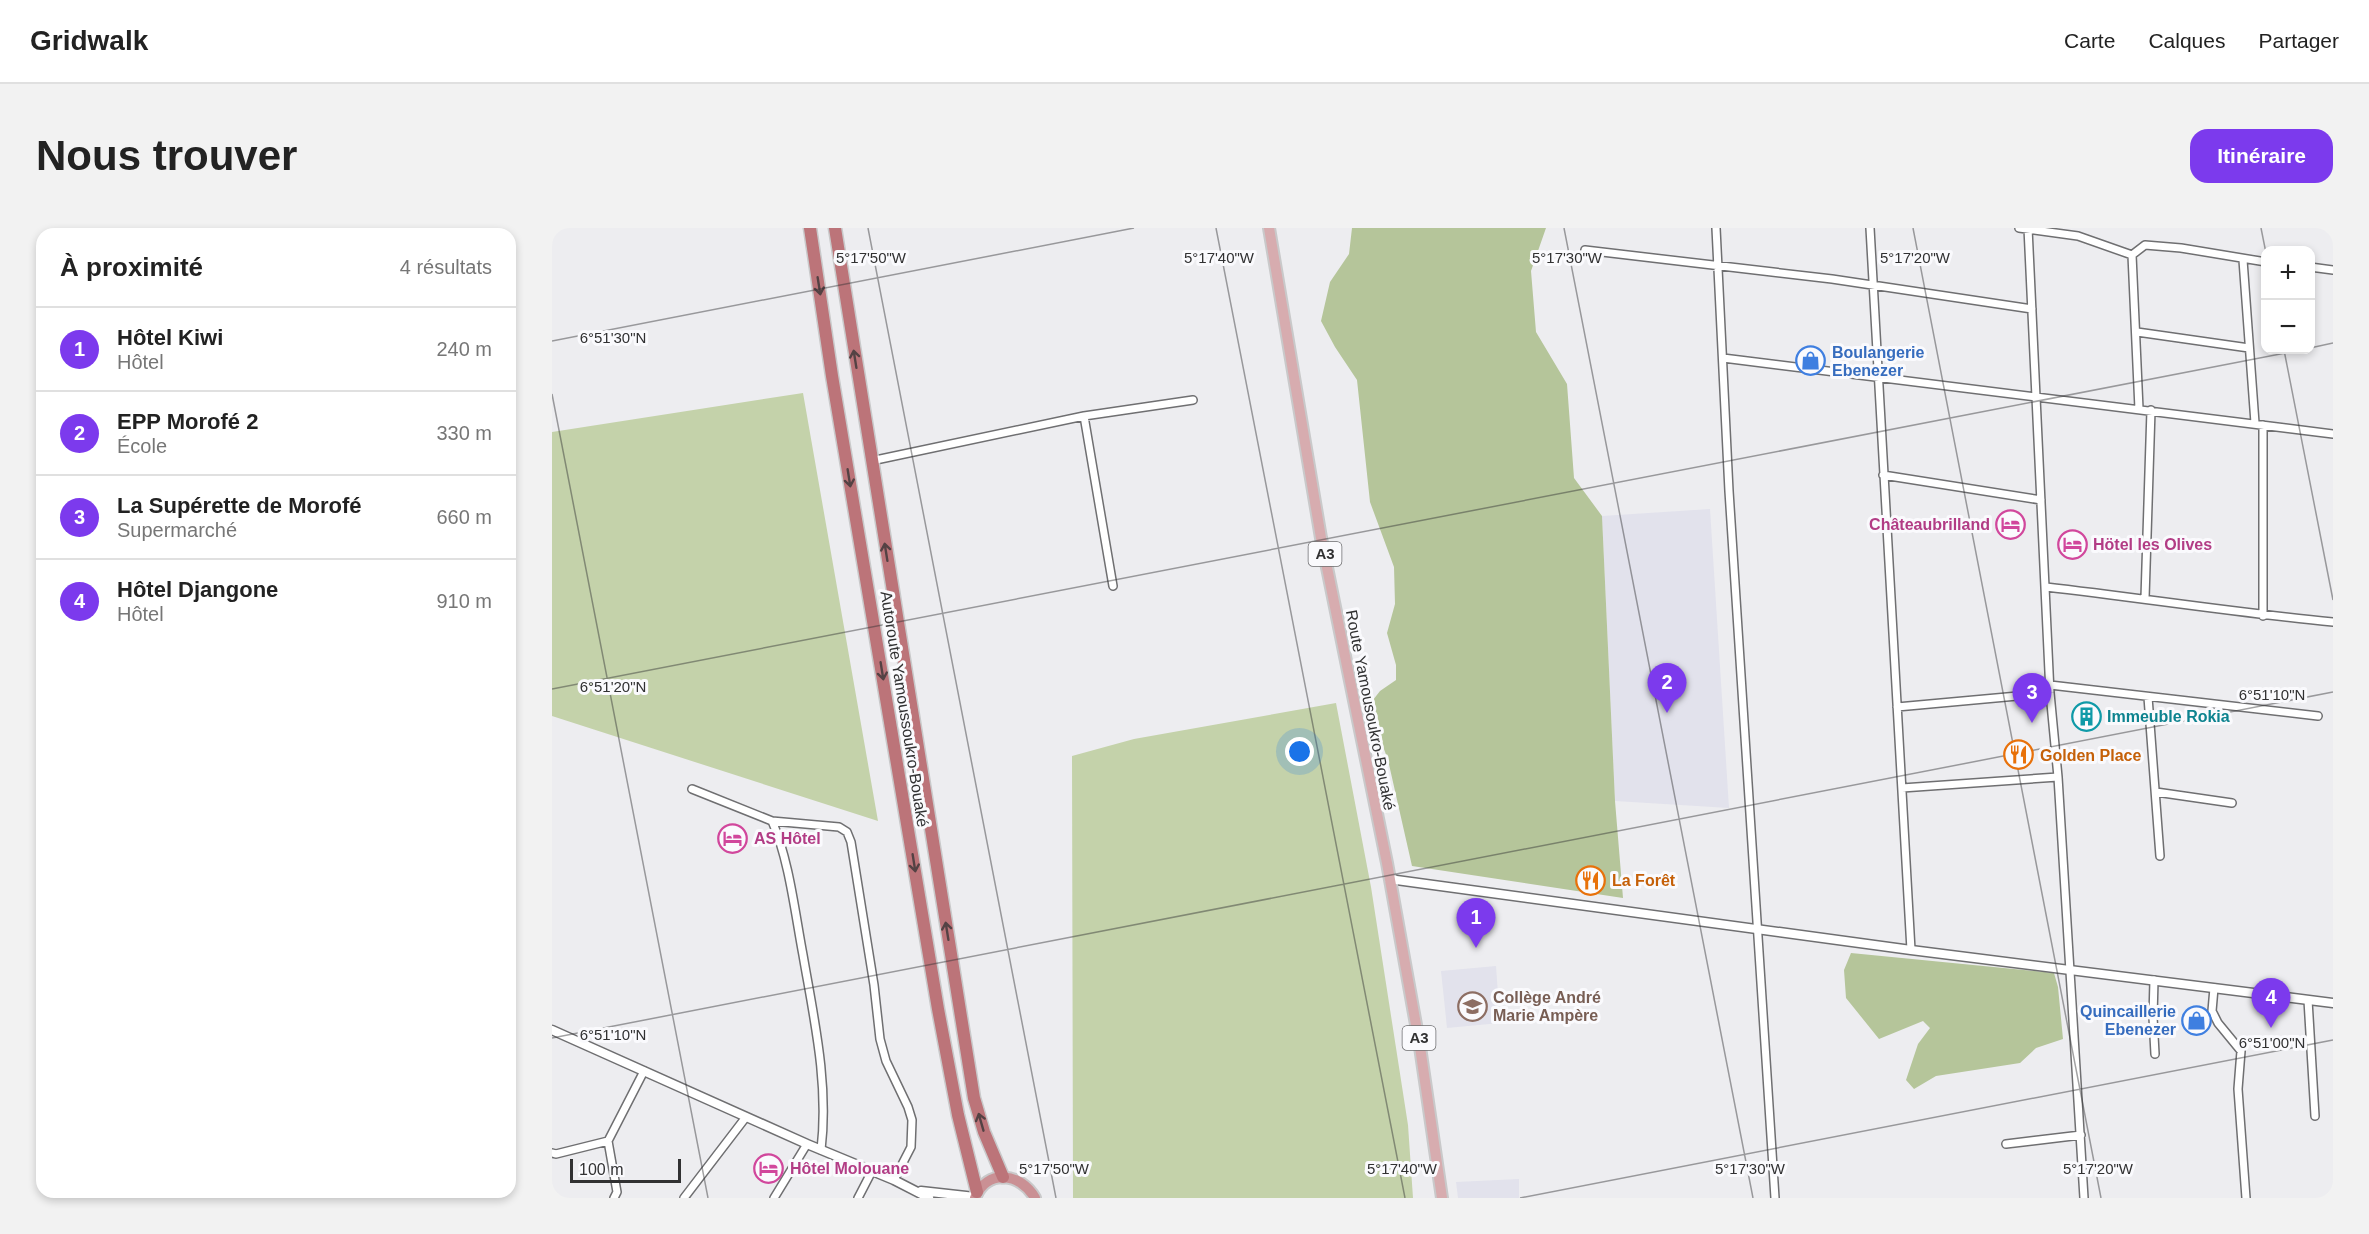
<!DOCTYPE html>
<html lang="fr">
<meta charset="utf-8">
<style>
:root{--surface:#fff;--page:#f2f2f2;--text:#222;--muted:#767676;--line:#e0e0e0;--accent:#7c3aed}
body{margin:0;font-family:Arial,sans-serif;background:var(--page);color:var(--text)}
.controls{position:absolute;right:18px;top:18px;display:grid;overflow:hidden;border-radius:12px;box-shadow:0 3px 9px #0003}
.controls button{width:54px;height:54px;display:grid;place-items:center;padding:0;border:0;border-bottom:2px solid var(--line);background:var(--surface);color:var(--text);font:30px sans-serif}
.scale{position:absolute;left:18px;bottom:15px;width:111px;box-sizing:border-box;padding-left:6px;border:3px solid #313132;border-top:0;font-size:16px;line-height:21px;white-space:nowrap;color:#313132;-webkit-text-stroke:4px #fafafd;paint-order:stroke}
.you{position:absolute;left:748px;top:524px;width:21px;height:21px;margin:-15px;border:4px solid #fff;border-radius:50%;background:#1a73e8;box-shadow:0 0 0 9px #1a73e833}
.badge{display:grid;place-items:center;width:39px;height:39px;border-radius:50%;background:var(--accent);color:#fff;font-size:20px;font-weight:700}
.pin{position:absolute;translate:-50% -50px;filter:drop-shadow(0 2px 3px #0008)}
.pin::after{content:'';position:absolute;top:32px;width:21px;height:18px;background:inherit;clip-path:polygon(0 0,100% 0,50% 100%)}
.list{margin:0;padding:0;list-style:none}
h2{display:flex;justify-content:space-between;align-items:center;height:78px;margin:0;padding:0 24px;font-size:26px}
h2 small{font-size:20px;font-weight:400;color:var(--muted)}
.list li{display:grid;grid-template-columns:39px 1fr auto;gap:18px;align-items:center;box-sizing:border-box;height:84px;padding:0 24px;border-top:2px solid var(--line)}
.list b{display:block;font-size:22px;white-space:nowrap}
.list p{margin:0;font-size:20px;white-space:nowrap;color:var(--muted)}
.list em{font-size:20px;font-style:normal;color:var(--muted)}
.map{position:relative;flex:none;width:1781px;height:970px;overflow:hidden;border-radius:18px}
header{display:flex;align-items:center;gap:36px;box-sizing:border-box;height:84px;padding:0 30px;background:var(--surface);border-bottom:2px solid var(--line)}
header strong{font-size:28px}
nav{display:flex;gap:33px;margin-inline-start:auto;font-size:21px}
.intro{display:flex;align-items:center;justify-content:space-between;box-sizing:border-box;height:144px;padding:0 36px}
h1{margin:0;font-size:42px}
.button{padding:15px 27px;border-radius:18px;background:var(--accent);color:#fff;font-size:21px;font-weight:700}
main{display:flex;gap:36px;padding:0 36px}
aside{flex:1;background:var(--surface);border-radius:18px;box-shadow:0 3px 9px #0003}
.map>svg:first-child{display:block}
</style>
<header>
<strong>Gridwalk</strong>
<nav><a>Carte</a><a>Calques</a><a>Partager</a></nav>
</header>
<div class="intro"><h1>Nous trouver</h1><a class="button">Itinéraire</a></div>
<main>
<aside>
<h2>À proximité<small>4 résultats</small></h2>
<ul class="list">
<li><span class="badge">1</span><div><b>Hôtel Kiwi</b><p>Hôtel</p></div><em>240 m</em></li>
<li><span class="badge">2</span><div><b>EPP Morofé 2</b><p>École</p></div><em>330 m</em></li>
<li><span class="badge">3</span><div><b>La Supérette de Morofé</b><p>Supermarché</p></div><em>660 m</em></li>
<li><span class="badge">4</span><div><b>Hôtel Djangone</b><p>Hôtel</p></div><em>910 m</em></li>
</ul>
</aside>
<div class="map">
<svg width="1781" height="970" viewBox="0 0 1781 970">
<rect width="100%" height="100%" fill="#ededf0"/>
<path fill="#e2e2ec" d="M1158 281 1177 580 1063 573 1050 288Z
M944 738 948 795 895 800 889 743Z
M967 951V970H906L904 954Z"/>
<path fill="#c4d2aa" d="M251 165 326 593 0 488V204Z
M784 475 819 659 856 897 861 970H521L520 528 582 511Z"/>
<path fill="#b5c59a" d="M800 0H994L979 43 984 104 1015 156 1022 250 1050 288 1063 573 1071 670 860 638 836 532 822 494 821 472 828 463 844 452V437L835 405 843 376 842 339 818 274 805 152 783 119 769 93 778 54 797 26Z
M1299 725 1502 745 1506 759 1511 811 1484 820 1468 835 1384 848 1362 861 1354 852 1366 816 1378 800 1371 793 1327 811 1294 770 1292 742Z"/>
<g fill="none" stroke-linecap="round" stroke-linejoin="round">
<defs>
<path id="minor" d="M1164 0 1177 263 1223 970
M1318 0 1359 722
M1467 0 1526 8 1580 27
M1476 0 1498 465 1506 549 1532 970
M1033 22 1280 51 1480 81
M1580 27 1587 181
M1580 27 1593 17 1629 20 1714 34
M1691 32 1703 195
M1758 39 1781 42
M1585 104 1697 120
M1171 130 1781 206
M532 188 561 358
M319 233 532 188 641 172
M1331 247 1489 272
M1494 359C1590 370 1685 385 1781 394
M1593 370 1599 182
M1711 388V197
M1498 457 1766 488
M1596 469 1608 628
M1345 479 1498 465
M1350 560 1506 549
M140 561 220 593C237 631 243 685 251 727 262 791 277 856 269 922
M1604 564 1680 575
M220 593 287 599 295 604 299 614 322 757 328 811 334 833 356 879 360 892 359 919 342 952
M1602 752 1601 789 1603 826
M1662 760 1660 783 1666 795 1689 823 1686 861 1694 970
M1756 772 1763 888
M56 913 65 964 62 970
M1454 916 1529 907
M0 925 4 926 56 913 92 843
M132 970 194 889
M222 970 255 916
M306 970 320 943"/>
<path id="tertiary" d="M837 651 1359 722 1781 775
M0 802 255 916 342 952 377 970
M369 963 423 969"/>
<path id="primary" d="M717 0 769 310 835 635 868 819 890 970"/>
<path id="trunk" d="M423 970C435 940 469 945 483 970"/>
<path id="motorway" d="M258 0 280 148 386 781 406 887 425 964
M283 0 422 870 432 904 451 949"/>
</defs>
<use href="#minor" stroke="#6f6f71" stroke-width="10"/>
<use href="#tertiary" stroke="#6f6f71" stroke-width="11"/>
<use href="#primary" stroke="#c9c9ca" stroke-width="14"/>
<use href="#trunk" stroke="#c9c9ca" stroke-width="14"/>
<use href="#motorway" stroke="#c9c9ca" stroke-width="15"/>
<use href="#minor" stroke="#fff" stroke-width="7"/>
<use href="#tertiary" stroke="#fff" stroke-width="8"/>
<use href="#primary" stroke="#d7acaf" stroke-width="10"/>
<use href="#trunk" stroke="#ca9094" stroke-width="10"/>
<use href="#motorway" stroke="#bc7479" stroke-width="12"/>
</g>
<defs><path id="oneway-shaft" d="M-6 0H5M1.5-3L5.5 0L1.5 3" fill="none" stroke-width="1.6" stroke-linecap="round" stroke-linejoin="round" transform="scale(1.5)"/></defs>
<g stroke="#544244">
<use href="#oneway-shaft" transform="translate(267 58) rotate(81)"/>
<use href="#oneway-shaft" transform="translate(303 131) rotate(-99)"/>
<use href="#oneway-shaft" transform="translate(297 250) rotate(81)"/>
<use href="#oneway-shaft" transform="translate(334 324) rotate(-99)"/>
<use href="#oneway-shaft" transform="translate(330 443) rotate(81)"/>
<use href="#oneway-shaft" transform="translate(362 635) rotate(81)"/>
<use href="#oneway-shaft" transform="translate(395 703) rotate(-99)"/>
<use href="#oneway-shaft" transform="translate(429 894) rotate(-106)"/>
</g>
<path fill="none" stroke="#313132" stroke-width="1.5" stroke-opacity="0.45" d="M316 0 504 970M664 0 853 970M1012 0 1201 970M1361 0 1549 970M1709 0 1714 25M0 113 582 0M1758 120 1781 115M1732 122 1781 372M0 166 156 970M0 461 1749 122M0 810 1781 464M968 970 1781 812"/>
<defs>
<symbol id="shop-ring" viewBox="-11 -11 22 22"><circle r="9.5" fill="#fafafd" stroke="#3f7fe0" stroke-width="1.5"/><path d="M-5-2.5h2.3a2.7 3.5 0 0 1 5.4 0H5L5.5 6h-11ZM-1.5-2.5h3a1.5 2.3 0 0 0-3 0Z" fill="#3f7fe0"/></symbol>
<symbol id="hotel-ring" viewBox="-11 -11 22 22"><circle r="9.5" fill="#fafafd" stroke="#d1479c" stroke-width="1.5"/><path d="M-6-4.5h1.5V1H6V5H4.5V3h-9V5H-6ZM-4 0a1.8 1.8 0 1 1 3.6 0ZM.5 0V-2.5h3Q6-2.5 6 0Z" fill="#d1479c"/></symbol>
<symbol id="building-ring" viewBox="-11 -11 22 22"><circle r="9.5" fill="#fafafd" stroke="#0f9aa8" stroke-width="1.5"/><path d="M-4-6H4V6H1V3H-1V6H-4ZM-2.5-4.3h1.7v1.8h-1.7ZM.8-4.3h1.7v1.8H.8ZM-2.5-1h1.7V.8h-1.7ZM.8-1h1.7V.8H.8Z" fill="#0f9aa8"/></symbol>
<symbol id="restaurant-ring" viewBox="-11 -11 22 22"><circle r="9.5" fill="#fafafd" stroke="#e8710a" stroke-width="1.5"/><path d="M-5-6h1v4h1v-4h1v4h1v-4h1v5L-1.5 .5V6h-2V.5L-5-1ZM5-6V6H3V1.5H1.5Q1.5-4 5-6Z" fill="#e8710a"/></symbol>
<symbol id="school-ring" viewBox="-11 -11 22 22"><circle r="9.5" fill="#fafafd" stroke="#8d6e63" stroke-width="1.5"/><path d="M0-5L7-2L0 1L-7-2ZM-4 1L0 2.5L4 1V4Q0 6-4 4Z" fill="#8d6e63"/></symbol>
</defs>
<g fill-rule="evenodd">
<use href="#shop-ring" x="1242" y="116" width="33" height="33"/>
<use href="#hotel-ring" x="1442" y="280" width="33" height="33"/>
<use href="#hotel-ring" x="1504" y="300" width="33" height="33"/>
<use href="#building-ring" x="1518" y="472" width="33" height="33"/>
<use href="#restaurant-ring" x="1450" y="510" width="33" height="33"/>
<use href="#hotel-ring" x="164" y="594" width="33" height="33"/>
<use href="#restaurant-ring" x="1022" y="636" width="33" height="33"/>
<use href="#school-ring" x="904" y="762" width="33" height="33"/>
<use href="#shop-ring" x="1628" y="776" width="33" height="33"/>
<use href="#hotel-ring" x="200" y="924" width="33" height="33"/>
</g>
<g text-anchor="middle" stroke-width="6" stroke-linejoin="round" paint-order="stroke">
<g fill="#fafafd" stroke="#6d6d6f" stroke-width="1.5">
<rect x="756.5" y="314" width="33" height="24" rx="4.5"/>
<rect x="850.5" y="798" width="33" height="24" rx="4.5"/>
</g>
<g font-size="15" font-weight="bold" fill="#313132">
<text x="773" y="331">A3</text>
<text x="867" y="815">A3</text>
</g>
<g font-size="16" font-weight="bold" fill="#366cbe" stroke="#fafafd" text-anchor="start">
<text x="1280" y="130">Boulangerie<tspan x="1280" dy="18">Ebenezer</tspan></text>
<text x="1624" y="789" text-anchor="end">Quincaillerie<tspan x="1624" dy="18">Ebenezer</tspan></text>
</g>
<g font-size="16" font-weight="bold" fill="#b23c85" stroke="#fafafd" text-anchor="start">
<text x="1438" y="302" text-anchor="end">Châteaubrilland</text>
<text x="1541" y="322">Hötel les Olives</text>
<text x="202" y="616">AS Hôtel</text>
<text x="238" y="946">Hôtel Molouane</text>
</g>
<g font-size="16" fill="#313132" stroke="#fafafd">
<text transform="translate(353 481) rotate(81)" y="6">Autoroute Yamoussoukro-Bouaké</text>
<text transform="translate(819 482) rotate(79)" y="6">Route Yamousoukro-Bouaké</text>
</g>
<g font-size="16" font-weight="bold" fill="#0d838f" stroke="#fafafd" text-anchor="start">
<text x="1555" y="494">Immeuble Rokia</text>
</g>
<g font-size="16" font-weight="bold" fill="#c56008" stroke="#fafafd" text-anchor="start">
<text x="1488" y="533">Golden Place</text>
<text x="1060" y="658">La Forêt</text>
</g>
<g font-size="16" font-weight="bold" fill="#785e54" stroke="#fafafd" text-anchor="start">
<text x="941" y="775">Collège André<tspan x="941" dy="18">Marie Ampère</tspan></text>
</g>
</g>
<g font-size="15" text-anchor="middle" fill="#313132" stroke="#fafafd" stroke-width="6" stroke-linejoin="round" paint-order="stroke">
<text x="319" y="35">5°17'50"W</text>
<text x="667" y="35">5°17'40"W</text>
<text x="1015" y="35">5°17'30"W</text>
<text x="1363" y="35">5°17'20"W</text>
<text x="61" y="115">6°51'30"N</text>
<text x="61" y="464">6°51'20"N</text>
<text x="1720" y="472">6°51'10"N</text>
<text x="61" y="812">6°51'10"N</text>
<text x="1720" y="820">6°51'00"N</text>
<text x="502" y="946">5°17'50"W</text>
<text x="850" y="946">5°17'40"W</text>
<text x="1198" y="946">5°17'30"W</text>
<text x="1546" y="946">5°17'20"W</text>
</g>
</svg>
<div class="controls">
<button>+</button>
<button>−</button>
</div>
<div class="scale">100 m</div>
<div class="you"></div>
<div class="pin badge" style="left:924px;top:720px">1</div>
<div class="pin badge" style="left:1115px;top:485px">2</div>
<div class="pin badge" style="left:1480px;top:495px">3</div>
<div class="pin badge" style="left:1719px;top:800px">4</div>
</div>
</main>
